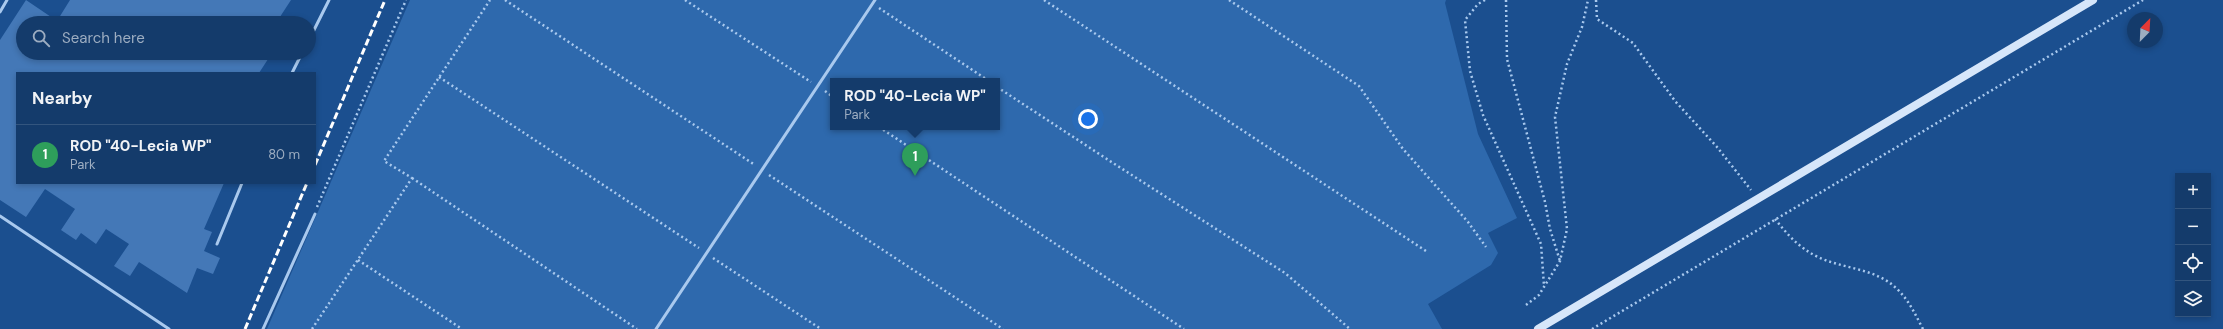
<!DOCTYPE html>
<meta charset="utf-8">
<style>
:root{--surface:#143b6b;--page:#214673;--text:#f1f3f6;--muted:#9dadc1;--line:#33557e;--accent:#8bbbb9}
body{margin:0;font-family:"DM Sans",sans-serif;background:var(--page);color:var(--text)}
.controls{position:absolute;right:12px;bottom:12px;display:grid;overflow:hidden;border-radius:0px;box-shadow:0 2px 6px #0003}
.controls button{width:36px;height:36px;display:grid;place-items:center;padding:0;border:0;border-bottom:1px solid var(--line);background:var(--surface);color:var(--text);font:20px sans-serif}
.compass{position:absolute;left:2127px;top:12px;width:36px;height:36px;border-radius:50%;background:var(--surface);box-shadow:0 2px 6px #0003;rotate:24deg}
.you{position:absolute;left:1088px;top:119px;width:14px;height:14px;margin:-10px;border:3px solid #fff;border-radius:50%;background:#1a73e8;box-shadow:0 0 0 6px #1a73e833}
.badge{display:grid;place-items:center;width:26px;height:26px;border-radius:50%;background:var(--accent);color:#fff;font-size:13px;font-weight:700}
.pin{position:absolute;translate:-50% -33px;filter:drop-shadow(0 1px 2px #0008)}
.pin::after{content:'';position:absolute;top:21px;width:14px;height:12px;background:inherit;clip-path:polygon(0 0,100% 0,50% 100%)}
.popup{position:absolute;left:830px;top:78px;width:170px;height:52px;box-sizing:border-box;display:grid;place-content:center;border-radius:0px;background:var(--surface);filter:drop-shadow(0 1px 3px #0005);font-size:13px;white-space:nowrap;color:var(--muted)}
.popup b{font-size:15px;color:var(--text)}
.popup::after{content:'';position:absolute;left:50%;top:100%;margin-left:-8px;border:8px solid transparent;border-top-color:var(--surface)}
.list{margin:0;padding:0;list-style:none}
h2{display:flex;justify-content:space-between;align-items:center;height:52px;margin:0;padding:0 16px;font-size:17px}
h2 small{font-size:13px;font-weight:400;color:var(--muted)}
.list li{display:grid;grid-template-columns:26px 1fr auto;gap:12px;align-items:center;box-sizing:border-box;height:60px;padding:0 16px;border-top:1px solid var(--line)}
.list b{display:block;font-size:15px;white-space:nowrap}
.list p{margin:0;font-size:13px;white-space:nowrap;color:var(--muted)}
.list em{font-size:13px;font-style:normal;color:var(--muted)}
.icon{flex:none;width:22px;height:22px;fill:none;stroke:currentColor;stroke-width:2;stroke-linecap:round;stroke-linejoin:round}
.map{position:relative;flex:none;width:2223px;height:329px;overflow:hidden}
.search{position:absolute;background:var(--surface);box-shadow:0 2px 6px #0003;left:16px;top:16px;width:300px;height:44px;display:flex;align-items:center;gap:10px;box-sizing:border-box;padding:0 14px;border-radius:22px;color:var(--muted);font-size:15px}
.panel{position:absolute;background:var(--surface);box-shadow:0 2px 6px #0003;left:16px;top:72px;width:300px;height:112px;border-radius:0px}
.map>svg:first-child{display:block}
</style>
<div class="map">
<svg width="2223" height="329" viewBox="0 0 2223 329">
<rect width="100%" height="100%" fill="#1b4f8f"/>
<path fill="#2e69ad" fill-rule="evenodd" d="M410 0H1446L1445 3 1478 134 1517 218 1488 233 1498 253 1491 265 1428 304 1442 329H267ZM833 81H997V127H833Z"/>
<path fill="#4478b7" d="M26 0 57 21 70 0H291L276 23H23V53H272L259 73H17V183H224L204 229 212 232 204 251 220 258 213 274 197 268 187 293 139 262 130 276 114 266 129 244 106 229 96 244 81 233 76 240 61 230 75 209 45 189 26 217 0 200V40Z"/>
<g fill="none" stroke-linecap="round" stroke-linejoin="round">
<path stroke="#a9c9ee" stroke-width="2.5" stroke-dasharray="2 3" stroke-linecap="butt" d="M505 0 755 165
M685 0 811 82
M1044 0 1426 251
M1229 0 1359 86 1403 149 1468 222 1486 247
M1485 0 1478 4 1465 20 1470 71 1483 115 1541 244 1544 286
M1506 0 1507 59 1545 202 1550 229 1560 261
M1596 0 1597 19 1633 43 1675 101 1717 147 1751 190
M879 8 989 81
M439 77 699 248
M997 87 1113 163 1285 273 1350 329
M825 91 833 97
M879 127 1184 329
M769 175 1003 329
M412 178 637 329
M317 207 406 0
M1775 219C1787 234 1799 248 1818 257 1843 269 1875 268 1896 288 1909 300 1915 314 1923 329
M713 258 821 329
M358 260 462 329
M1526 305 1539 295 1560 261 1567 229 1555 117 1567 64 1582 27 1588 0
M312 329 412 178 384 161 490 0
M1592 329 2143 0"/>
<path stroke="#a9c9ee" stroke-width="3" d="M0 12 7 0
M309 40 329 0
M292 73 302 53
M0 216 169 329
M217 244 242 183
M263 329 315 214
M656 329 875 0"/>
<path stroke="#d6e6fa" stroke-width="8" d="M1538 329 2093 0"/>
<path stroke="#fff" stroke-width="3" stroke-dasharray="7 3" stroke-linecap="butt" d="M315 165 385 0
M245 329 307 183"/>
</g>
</svg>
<div class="controls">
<button>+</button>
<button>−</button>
<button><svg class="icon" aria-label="locate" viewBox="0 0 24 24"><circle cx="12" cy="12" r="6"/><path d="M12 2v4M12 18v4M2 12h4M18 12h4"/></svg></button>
<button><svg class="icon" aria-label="layers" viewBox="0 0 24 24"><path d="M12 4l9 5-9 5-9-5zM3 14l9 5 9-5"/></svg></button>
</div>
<svg class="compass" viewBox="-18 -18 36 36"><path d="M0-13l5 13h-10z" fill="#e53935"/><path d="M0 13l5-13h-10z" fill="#9dadc1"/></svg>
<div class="you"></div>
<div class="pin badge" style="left:915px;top:176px;background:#2e9e5b">1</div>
<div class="popup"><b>ROD &quot;40-Lecia WP&quot;</b>Park</div>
<div class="search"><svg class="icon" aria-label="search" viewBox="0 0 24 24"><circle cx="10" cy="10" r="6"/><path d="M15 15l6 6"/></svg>Search here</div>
<section class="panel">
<h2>Nearby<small></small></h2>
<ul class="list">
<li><span class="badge" style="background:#2e9e5b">1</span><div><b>ROD &quot;40-Lecia WP&quot;</b><p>Park</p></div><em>80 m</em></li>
</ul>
</section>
</div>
